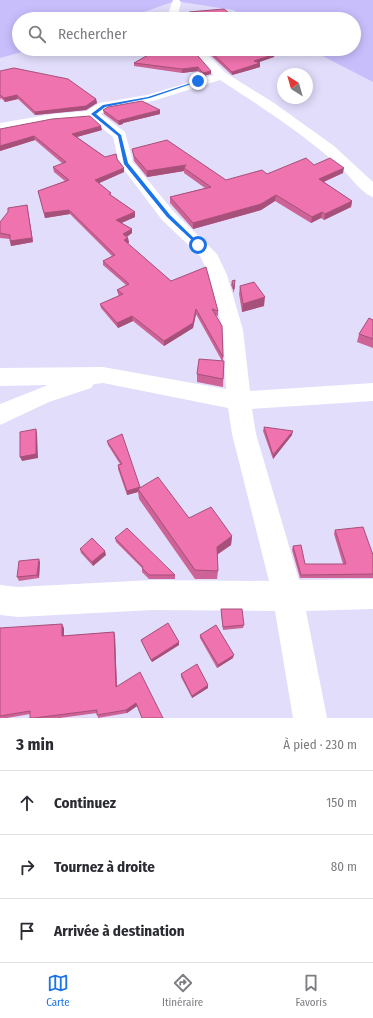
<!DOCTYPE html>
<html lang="fr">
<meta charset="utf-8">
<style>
:root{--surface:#fff;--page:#f2f2f3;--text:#2b2b33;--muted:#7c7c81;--line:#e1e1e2;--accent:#1a73e8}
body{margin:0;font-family:"Fira Sans Condensed",sans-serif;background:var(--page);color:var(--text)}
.compass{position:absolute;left:277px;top:68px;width:36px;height:36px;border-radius:50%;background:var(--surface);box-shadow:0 2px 10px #0003;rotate:323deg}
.stop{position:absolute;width:12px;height:12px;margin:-9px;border:3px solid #1a73e8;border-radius:50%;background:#fff}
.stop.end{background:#1a73e8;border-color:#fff;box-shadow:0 1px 4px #0008}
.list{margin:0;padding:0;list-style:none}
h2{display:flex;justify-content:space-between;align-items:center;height:52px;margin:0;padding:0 16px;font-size:17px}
h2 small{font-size:13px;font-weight:400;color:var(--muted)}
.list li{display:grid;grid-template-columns:26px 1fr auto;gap:12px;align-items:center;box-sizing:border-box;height:64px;padding:0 16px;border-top:1px solid var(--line)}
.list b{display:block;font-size:15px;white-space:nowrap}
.list em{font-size:13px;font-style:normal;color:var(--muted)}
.icon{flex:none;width:22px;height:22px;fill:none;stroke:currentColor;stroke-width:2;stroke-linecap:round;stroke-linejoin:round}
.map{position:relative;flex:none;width:373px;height:718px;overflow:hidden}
.search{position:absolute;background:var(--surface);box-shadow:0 2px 10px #0003;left:12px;right:12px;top:12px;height:44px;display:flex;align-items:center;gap:10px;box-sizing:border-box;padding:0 14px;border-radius:22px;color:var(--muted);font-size:15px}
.sheet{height:244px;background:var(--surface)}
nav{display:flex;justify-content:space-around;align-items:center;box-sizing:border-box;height:56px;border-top:1px solid var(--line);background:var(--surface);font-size:11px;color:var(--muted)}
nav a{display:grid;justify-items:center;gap:2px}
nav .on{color:var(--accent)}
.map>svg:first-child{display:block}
</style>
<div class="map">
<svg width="373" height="718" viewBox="0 0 373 718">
<rect width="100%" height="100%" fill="#e1ddfb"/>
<path fill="#c8befc" d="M0 0H373V82L309 49H354V19H250L233 10 175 1 124 19H19V49H33L0 58Z"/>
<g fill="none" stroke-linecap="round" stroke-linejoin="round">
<path fill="#fff" fill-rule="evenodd" d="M173 0H179L181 2 179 11 182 19H172L169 11Z
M191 49H202L226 73 274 103 334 146 373 182V197C364 195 351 178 344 171 307 136 263 108 220 80L153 101 108 109 101 114 125 132 133 162 174 212 217 254 227 275 243 330 250 391 373 383V401L252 409 256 434 299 580 373 579V609L306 611 327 718H293L275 611 152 610 18 617 0 615V585L18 587 152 580 269 581 232 434 228 408 103 383 94 384 91 388 49 402 0 425V404L48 385 0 386V368L103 367 226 389 223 330 209 275 200 256 162 220 119 163 113 137 91 119 53 122 0 131V123L53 114 87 111 99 103 147 95 214 75Z"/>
</g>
<path fill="#cd6396" d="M139 49H192L211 74 203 76 198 71 182 73 134 66V63L149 54Z
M204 49H263L274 57 258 62 260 67 232 75Z
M0 71 96 99 97 103 86 110 35 115 18 99 5 102 1 98 0 100Z
M103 110 160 114 123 123V124L119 125 104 114Z
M0 129 102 130 77 137 105 157 117 159 124 172 99 183 111 195 135 212V217L121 223 132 229V233L127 237 128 238 129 243H127L171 281 218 311V316L215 315 223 357V361H224L223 387 197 382V374L222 361 196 314 193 328 164 346 133 321 118 328 101 308 100 304 119 296 118 294 117 290 126 285 103 265V261L112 256 70 214 45 218 38 191 65 181 54 172 53 167 63 164 35 140 0 151Z
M132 149 226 180 267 174 314 165 343 173 324 182 352 201 351 207 324 220 321 218 311 223 275 201 261 210 193 229 170 203V197L205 188 184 173V171L147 177 134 161 133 154Z
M27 205 33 242 11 246 10 239 0 238V222Z
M235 280 234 293 231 285 232 281Z
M240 286 264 306 242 312 239 294Z
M373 320V348L357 342 359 334Z
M264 427 292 435 273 459 263 431Z
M107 441 141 488 189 518 232 536 231 545 217 555 218 571 217 579H195L139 499 138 492 127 495 118 469V465L120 464 108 445Z
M335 530 373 555V578H300L292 550 293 546 305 564H343L334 534Z
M115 538 175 575V579H149L142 572V568L116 542Z
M80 549 106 555 93 566 81 553Z
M40 562 39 578 19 581 17 577Z
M221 609 244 625 243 628 223 630 221 612Z
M0 628H64V636L114 632 115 636 117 687 163 718H142L137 706 127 713 98 718 97 713 60 718H30V714L7 718H0Z
M200 635 233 658 217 668 200 638Z
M141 640 179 642V645L152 662 142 643Z
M181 674 208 688 192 698 181 677Z"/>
<path fill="#a7507a" d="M275 54 274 57 254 64V61Z
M260 63V67L232 75V72Z
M198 67V71L182 73V69Z
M211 71V74L203 76V73Z
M17 95 18 99 5 102 4 98Z
M96 99 97 103 86 110 35 115V112Z
M160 110V114L123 123V124L119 125 118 121 121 120Z
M101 126 102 130 73 138 72 134Z
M34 136 35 140 0 151V146Z
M186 165 184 168V171L147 177V171Z
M124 168V172L95 185V180Z
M344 168 343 173 318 184 319 179Z
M276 195 275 201 261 210 193 229V223Z
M352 201 351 207 324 220 325 214Z
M27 205 33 242 11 246 10 241Z
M69 210 70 214 45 218 44 213Z
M135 212V217L117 225 116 220Z
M322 212 321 218 311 223 312 217Z
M132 229V233L124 238 123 234Z
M128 238 129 243 124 245V240Z
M265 297 264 306 242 312 243 304Z
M196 309V314L193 328 164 346V341Z
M132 316 133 321 118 328 117 323Z
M36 429 37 433 38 458 22 461 20 457Z
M293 431 292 435 273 459V455Z
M140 487 138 489V492L127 495V491Z
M232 536 231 545 216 555 217 547Z
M105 551 106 555 93 566 92 562Z
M39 559 40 562 39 578 37 575Z
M62 624 64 628V640L62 636Z
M114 632 115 636 117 691 116 687Z
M179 642V645L152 662 151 660Z
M234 655 233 658 217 668 218 665Z
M208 685V688L192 698V696Z
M136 703 137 706 127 713 126 710Z"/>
<path fill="#ee73ae" stroke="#a7507a" d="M224 9 237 19H166L173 17H182L183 15 191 14 189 12Z
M146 49H192L211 71 203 73 198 67 182 69 134 63 152 53Z
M208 49H263L275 54 254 61 260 63 232 72Z
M14 68 68 79 96 99 86 106 35 112 17 95 4 98 0 95V71Z
M142 101 160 110 121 120H122L118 121 103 110 108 107Z
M90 116 101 126 72 134 105 157 116 154 117 159 124 168 95 180 111 193 109 194 135 212 116 220 132 229 123 234 128 238 124 240 171 281 206 267 218 311 212 309 222 326 223 357 196 309 193 323 164 341 132 316 117 323 100 304 123 294 117 290 129 284 103 261 115 255 69 210 44 213 38 191 69 180 53 167 66 162 34 136 0 146V129L52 119Z
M167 140 226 180 262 170 267 174 306 158 314 165 330 158 344 168 319 179 352 201 325 214 322 212 312 217 276 195 261 204 193 223 170 197 211 187 184 168 186 165 147 171 134 156 132 149Z
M27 205 32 238 10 241V235L0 233V222L8 212V208Z
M235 280 234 289 232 281Z
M254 282 265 297 243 304 240 286Z
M369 318 373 320V339L359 334Z
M199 359 224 361 223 379 197 374Z
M264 427 293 431 273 455Z
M36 429V454L20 457V432Z
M122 434 140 487 127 491 118 465 122 464 107 441Z
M158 477 189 518 211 507 232 536 217 547 218 571 195 570 138 489Z
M363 527 373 555V574L301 575 293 546 301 545 305 564H346L335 530Z
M127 528 175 575H149L142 568 143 567 115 538Z
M92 538 105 551 92 562 80 549Z
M39 559 37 575 17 577 19 561Z
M221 609H242L244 625 223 627Z
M168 623 179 642 151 660 141 640Z
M62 624V636L114 632 116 687 140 672 163 718H142L136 703 126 710 97 715V710L34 718H30V711L0 716V628Z
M216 625 234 655 218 665 200 635Z
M197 664 208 685 192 696 181 674Z"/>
<path fill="#1a73e8" d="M197 81H200L150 98 105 107 96 114 121 135 128 163 170 215 200 244 198 246 167 217 124 164 118 136 91 114 103 105 148 97Z"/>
</svg>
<svg class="compass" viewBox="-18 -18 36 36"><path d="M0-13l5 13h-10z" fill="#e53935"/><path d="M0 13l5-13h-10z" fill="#7c7c81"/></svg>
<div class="stop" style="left:198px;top:245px"></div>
<div class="stop end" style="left:198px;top:81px"></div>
<div class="search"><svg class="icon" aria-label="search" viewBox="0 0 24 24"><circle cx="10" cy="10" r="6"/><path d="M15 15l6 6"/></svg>Rechercher</div>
</div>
<section class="sheet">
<h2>3 min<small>À pied · 230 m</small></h2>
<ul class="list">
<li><svg class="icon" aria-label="ahead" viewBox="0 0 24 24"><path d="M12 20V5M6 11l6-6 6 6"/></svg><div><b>Continuez</b></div><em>150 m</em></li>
<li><svg class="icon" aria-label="right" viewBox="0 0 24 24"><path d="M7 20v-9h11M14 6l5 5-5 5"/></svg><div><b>Tournez à droite</b></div><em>80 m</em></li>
<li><svg class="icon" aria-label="arrive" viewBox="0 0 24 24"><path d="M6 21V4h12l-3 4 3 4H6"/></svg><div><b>Arrivée à destination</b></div></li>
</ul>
</section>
<nav>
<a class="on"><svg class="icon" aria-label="map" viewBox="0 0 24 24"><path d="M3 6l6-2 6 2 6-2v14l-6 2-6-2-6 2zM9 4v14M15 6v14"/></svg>Carte</a>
<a><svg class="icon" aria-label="directions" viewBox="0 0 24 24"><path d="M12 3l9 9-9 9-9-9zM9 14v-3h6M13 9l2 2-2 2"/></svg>Itinéraire</a>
<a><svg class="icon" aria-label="saved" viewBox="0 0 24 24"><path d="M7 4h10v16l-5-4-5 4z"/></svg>Favoris</a>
</nav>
